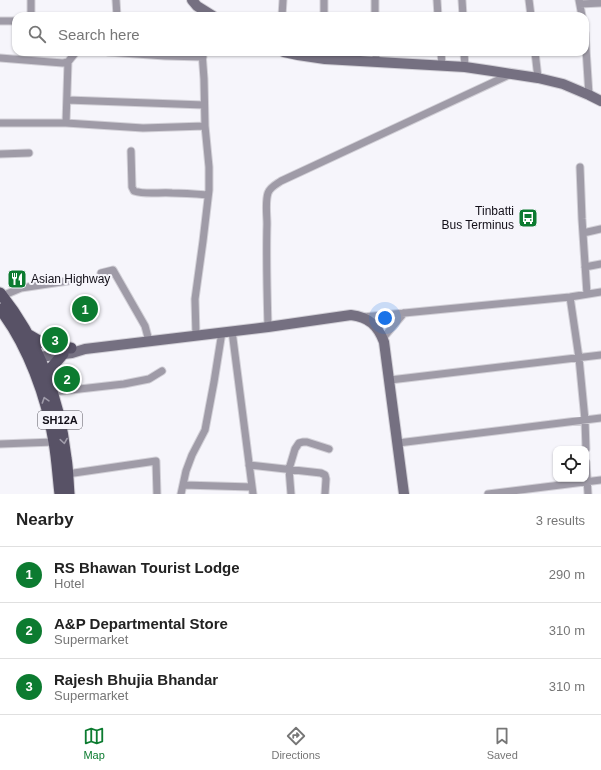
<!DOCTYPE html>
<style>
:root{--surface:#fff;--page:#f2f2f2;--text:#222;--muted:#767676;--line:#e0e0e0;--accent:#0c7b30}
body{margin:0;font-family:Helvetica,sans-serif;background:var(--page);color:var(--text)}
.controls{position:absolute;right:12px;bottom:12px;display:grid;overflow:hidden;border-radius:8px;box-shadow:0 1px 3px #0004}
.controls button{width:36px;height:36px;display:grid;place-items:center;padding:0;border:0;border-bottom:1px solid var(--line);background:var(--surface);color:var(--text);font:20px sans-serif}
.you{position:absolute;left:385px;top:318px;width:14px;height:14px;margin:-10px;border:3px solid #fff;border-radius:50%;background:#1a73e8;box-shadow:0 0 0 6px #1a73e833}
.badge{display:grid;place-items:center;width:26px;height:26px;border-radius:50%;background:var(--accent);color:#fff;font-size:13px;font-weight:700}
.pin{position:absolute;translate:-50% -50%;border:2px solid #fff;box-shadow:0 1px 4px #0006}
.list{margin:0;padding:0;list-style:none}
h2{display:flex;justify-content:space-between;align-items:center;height:52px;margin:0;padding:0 16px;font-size:17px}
h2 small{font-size:13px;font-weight:400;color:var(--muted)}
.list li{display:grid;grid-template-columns:26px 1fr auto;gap:12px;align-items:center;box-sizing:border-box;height:56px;padding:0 16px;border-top:1px solid var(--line)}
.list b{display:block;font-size:15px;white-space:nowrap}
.list p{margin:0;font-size:13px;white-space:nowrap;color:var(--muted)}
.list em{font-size:13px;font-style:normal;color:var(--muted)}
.icon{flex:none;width:22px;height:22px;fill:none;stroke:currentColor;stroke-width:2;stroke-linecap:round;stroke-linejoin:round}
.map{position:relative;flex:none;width:601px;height:494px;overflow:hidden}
.search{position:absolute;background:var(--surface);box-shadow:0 1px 3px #0004;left:12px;right:12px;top:12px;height:44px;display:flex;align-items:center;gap:10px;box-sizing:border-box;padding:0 14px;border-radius:12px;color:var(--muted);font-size:15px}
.sheet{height:220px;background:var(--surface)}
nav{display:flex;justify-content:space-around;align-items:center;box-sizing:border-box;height:56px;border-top:1px solid var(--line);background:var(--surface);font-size:11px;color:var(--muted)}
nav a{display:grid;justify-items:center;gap:2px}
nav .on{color:var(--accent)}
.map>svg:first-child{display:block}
</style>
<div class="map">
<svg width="601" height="494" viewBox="0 0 601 494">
<rect width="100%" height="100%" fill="#f6f5fb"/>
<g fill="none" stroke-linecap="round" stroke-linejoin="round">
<defs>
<path id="street" d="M116 0 117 16
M324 0V16
M375 0V16
M437 0 438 16
M462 0 463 16
M529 0 531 16
M579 0 582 16
M580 4 601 3
M31 16V0
M282 16 283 0
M0 21H16
M585 33 589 95
M108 52 165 56 203 57
M376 52V62
M441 52 442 65
M464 52 465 67
M535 52 538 78
M0 58 50 62 63 63 68 62
M67 100 204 105
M0 123H66L143 128 205 126
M66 123 68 62 76 52
M131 151 132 187 134 191C146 195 159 192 172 193 184 193 196 194 208 195
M0 154 29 153
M580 167 582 219 587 294
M583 233 601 229
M585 267 601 264
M101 273 113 270 145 326 149 341
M2 296 21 288 68 281
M570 297 579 358 585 420 586 449
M363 317 570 297 601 292
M268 327C267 292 266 258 267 224 267 215 265 202 268 193 270 187 277 184 281 181L511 74
M232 331 253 494
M196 335 195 299 203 241 209 190V167L205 126 204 79 202 52
M383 338 404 313
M390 380 601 355
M53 392 124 384 149 379 162 371
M398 443 601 418
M0 444 54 442
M586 462 588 494
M249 465 321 473 325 475 326 479 325 494
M67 474 156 461 157 494
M183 485 252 487
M181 494 186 471 192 455 205 430 214 382 222 332
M291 494 289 469 295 449 299 443 303 442H307L329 449
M488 494 601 480"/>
<path id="secondary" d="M192 0 197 6 213 16
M284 52 298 55 325 59 465 67 492 71 538 78 563 84 589 95 601 101
M31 359 39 357 72 353 85 349 268 327 351 315C369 317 378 326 384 342L404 494"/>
<path id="primary" d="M0 293C39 342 59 396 66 458 68 470 68 482 69 494
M0 309C28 345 47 398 54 442 57 459 58 477 60 494
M29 335C42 344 55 348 71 348
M48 376 52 367 63 354"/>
</defs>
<use href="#street" stroke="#d2d0d7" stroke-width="9"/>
<use href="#secondary" stroke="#d2d0d7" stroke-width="12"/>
<use href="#primary" stroke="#d2d0d7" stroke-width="13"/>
<use href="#street" stroke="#9f9ba7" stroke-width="7"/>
<use href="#secondary" stroke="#757081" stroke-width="10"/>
<use href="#primary" stroke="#585266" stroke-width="11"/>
</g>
<defs><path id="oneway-chevron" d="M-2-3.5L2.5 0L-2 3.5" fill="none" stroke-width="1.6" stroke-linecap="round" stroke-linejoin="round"/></defs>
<g stroke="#9f9ba9">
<use href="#oneway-chevron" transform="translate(45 400) rotate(-108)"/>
<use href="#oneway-chevron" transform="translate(64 441) rotate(81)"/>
</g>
<defs>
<symbol id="bus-square" viewBox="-11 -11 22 22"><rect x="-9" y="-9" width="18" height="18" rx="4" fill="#0c7b30" stroke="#f6f5fb"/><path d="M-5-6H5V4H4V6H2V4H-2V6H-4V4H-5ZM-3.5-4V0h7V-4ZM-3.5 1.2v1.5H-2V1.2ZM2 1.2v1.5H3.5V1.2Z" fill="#fff"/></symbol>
<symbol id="restaurant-square" viewBox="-11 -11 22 22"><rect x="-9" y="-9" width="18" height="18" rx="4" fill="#0c7b30" stroke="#f6f5fb"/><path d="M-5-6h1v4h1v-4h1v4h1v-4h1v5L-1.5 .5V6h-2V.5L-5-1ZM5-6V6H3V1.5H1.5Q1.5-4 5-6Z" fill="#fff"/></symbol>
</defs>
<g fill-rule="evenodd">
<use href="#bus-square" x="517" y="207" width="22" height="22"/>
<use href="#restaurant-square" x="6" y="268" width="22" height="22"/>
</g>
<g text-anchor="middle" stroke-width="4" stroke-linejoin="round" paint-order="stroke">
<rect fill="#f6f5fb" stroke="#56545c" stroke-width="1" x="38" y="411" width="44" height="18" rx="3"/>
<g font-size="11" font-weight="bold" fill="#120f18">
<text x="60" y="424">SH12A</text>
</g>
<g font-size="12" fill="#120f18" stroke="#f6f5fb" text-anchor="end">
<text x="514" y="215">Tinbatti<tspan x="514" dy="14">Bus Terminus</tspan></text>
<text x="31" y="283" text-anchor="start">Asian Highway</text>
</g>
</g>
</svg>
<div class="controls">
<button><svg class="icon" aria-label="locate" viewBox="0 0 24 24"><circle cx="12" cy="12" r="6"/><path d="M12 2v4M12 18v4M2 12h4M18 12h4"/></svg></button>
</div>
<div class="you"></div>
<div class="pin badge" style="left:85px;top:309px">1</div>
<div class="pin badge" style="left:67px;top:379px">2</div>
<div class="pin badge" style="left:55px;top:340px">3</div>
<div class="search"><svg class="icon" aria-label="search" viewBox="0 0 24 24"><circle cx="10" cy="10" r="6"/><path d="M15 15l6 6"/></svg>Search here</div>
</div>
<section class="sheet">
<h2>Nearby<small>3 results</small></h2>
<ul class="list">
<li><span class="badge">1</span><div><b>RS Bhawan Tourist Lodge</b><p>Hotel</p></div><em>290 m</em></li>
<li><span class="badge">2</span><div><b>A&amp;P Departmental Store</b><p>Supermarket</p></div><em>310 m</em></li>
<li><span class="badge">3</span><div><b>Rajesh Bhujia Bhandar</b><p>Supermarket</p></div><em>310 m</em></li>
</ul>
</section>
<nav>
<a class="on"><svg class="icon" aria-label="map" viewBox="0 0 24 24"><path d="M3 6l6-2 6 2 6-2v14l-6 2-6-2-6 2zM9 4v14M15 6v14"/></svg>Map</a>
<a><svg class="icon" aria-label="directions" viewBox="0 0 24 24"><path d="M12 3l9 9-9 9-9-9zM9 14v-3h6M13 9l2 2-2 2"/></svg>Directions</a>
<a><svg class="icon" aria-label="saved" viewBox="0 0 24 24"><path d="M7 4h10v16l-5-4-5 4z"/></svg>Saved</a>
</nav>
